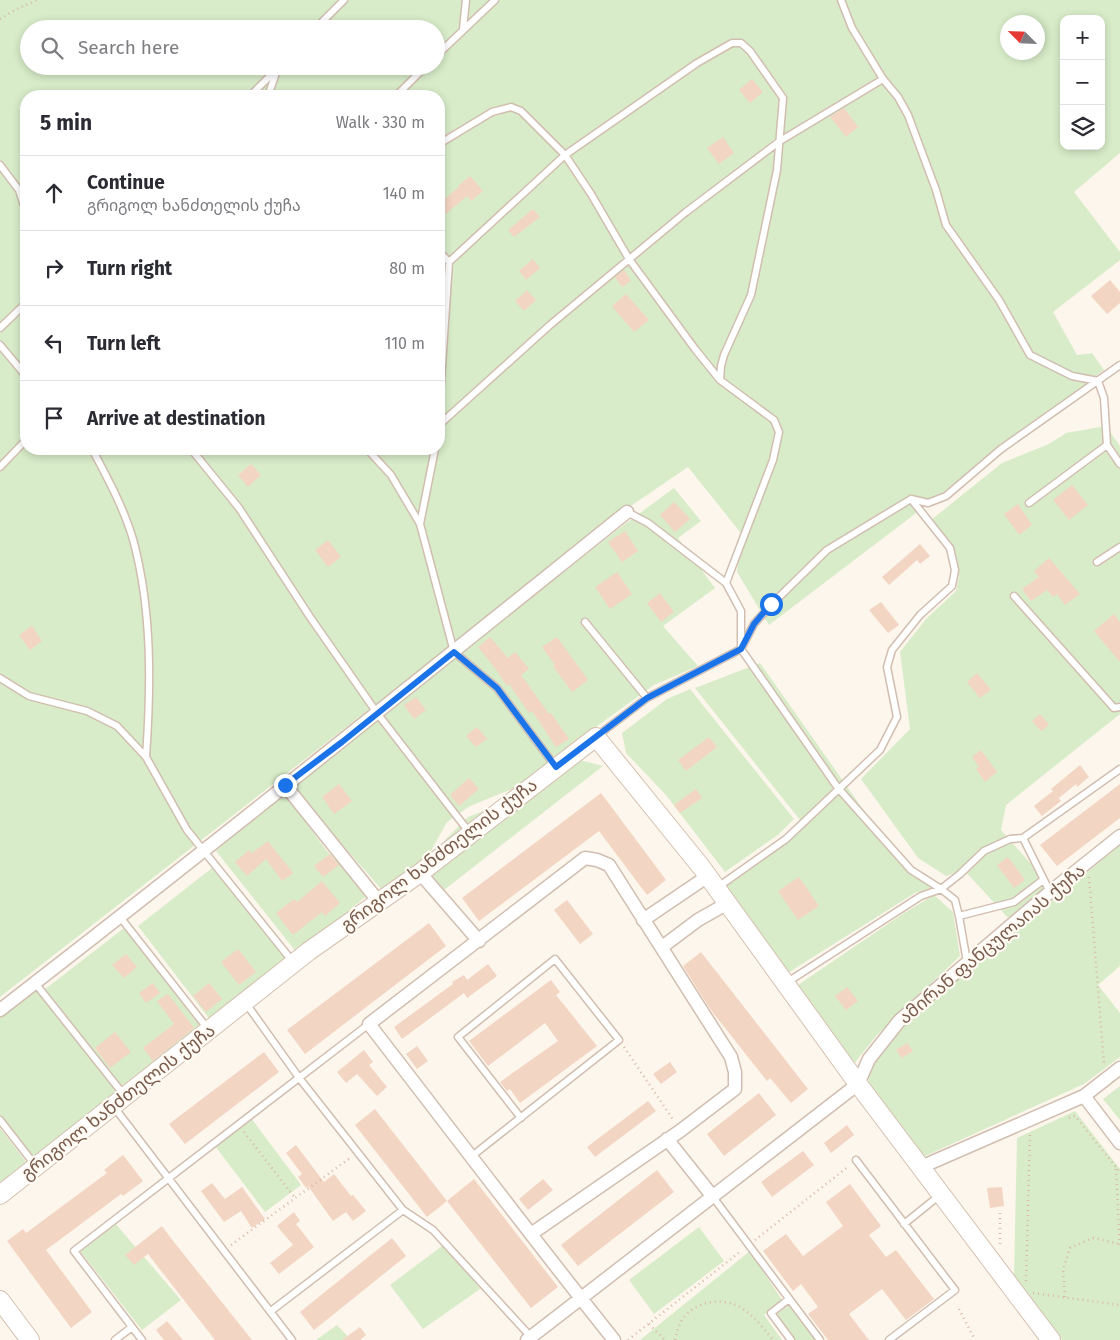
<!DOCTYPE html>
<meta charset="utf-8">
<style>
:root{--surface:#fff;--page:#f2f2f3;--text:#2b2b33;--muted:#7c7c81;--line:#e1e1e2}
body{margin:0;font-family:"Fira Sans","Noto Sans Georgian",sans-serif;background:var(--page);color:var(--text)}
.controls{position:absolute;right:15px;top:15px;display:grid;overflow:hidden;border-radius:10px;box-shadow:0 2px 8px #0003}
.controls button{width:45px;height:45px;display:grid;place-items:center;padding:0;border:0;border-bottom:1px solid var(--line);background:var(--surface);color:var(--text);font:25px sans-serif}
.compass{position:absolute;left:1000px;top:15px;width:45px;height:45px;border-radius:50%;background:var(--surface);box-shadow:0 2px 8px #0003;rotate:294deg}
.stop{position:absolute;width:15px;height:15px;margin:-11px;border:4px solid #1a73e8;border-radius:50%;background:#fff}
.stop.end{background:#1a73e8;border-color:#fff;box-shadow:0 1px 5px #0008}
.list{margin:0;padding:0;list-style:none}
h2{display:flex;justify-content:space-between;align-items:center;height:65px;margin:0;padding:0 20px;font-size:21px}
h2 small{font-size:16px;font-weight:400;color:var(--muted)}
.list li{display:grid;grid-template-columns:32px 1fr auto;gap:15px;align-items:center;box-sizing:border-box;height:75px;padding:0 20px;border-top:1px solid var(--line)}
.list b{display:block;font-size:19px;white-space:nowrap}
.list p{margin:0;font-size:16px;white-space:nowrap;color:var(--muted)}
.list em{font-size:16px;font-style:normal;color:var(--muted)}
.icon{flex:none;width:28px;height:28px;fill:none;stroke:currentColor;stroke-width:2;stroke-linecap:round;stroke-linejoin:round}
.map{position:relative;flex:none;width:1120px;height:1340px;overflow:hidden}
.search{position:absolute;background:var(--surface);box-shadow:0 2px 8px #0003;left:20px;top:20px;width:425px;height:55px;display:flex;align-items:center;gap:12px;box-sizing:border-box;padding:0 18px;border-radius:28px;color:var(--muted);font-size:19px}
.panel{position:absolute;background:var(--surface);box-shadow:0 2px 8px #0003;left:20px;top:90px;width:425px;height:365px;border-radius:20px}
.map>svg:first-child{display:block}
</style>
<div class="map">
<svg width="1120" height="1340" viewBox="0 0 1120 1340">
<rect width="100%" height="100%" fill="#fdf6ec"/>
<path fill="#d8ecc9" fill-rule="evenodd" d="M0 0H1120V153L1074 192 1120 252V260L1053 312 1077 355 1092 353 1104 370 769 625 737 572 740 532 688 467 622 512 0 997ZM1064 19H1101V146H1064ZM1008 22H1038V52H1008ZM29 29H436V66H29ZM26 96H439V449H26Z
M1106 426 1120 446V714L1006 805 1001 830 1049 884 1010 920 964 870 946 876 918 858 861 779 910 729 900 652 926 619 956 591 959 576 954 556 931 520 1002 463 1049 444 1066 433Z
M674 488 701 521 678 538 715 588 663 626 698 666 654 685 550 760 532 781 470 806 447 822 424 863 383 891 346 849 285 791 617 530Z
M760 663 905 869 933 887 915 893 786 974 725 887 789 840 804 825 695 688Z
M690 689 794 819 779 834 725 872 666 795 626 753 622 733 667 699Z
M572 758 603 766 444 890 431 874 445 840 468 817 531 793Z
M282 791 327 851 369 894 297 953 216 851Z
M1120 845V966L1098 985 1120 1013V1057L1084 1084 923 1157 902 1128 870 1088 867 1071 903 1027 945 989Z
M212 868 290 959 211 1021 138 926Z
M934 895 953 912 960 956 877 1035 853 1065 795 987 904 913Z
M124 928 202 1028 124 1090 44 990Z
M35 988 122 1096 37 1163 0 1116V1015Z
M1120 1086V1120L1103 1099Z
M1075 1111 1120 1169V1340H1062L1014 1276 1017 1138Z
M251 1118 301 1185 265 1212 215 1146Z
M0 1128 33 1171 0 1197Z
M114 1222 181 1300 142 1330 80 1251Z
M699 1227 724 1261 654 1314 629 1280Z
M446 1243 480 1289 423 1329 390 1285Z
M750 1251 782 1300 764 1315 782 1340H640Z
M790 1304 817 1340H793L774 1316Z
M337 1325 351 1340H316Z"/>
<path fill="#f3d5c3" d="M752 79 763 92 750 103 739 90Z
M844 108 858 127 846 137 830 117Z
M723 137 734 153 719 164 707 148Z
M470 176 483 191 471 201 467 196 446 214 439 204 459 187 458 186Z
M533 209 540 217 514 237 508 230Z
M533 259 540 268 526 280 519 271Z
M624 270 631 281 622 287 615 277Z
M1110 280 1120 292V303L1107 314 1091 296Z
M527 290 536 300 524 311 515 301Z
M626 294 649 320 634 332 612 306Z
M251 464 261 475 248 487 238 475Z
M1072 485 1088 505 1069 520 1053 500Z
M674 502 690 519 675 532 660 515Z
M1018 504 1032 525 1019 535 1004 514Z
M625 531 638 551 622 562 608 542Z
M328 540 341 557 328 567 315 550Z
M920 544 930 556 920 564 917 560 889 585 882 577Z
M1049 558 1080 594 1065 605 1057 594 1053 597 1047 590 1031 601 1022 589 1039 577 1034 571Z
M617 572 632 594 610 609 595 587Z
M660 593 674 612 661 622 647 603Z
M881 602 899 625 888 633 869 610Z
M1114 614 1120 622V662L1094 631Z
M32 626 42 641 30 650 19 635Z
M490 637 508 658 515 652 529 669 521 675 549 714 551 713 569 739 556 747 532 711 529 713 509 684 507 686 495 668 478 647Z
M557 637 588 680 572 692 553 666 555 665 542 647Z
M977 673 991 690 980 698 967 682Z
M416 697 426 710 414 719 404 705Z
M1040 714 1049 725 1041 731 1032 721Z
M477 727 487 739 476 747 466 736Z
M709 737 717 747 686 771 678 760Z
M981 750 997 772 985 782 976 769 979 767 972 757Z
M1080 765 1089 777 1077 787 1076 784 1059 798 1051 789Z
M469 778 479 789 459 806 450 795Z
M339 784 352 801 334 814 322 797Z
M1120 784V818L1057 866 1040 845Z
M696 789 702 798 680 813 674 805Z
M1053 791 1061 801 1042 816 1034 806Z
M601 793 666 880 647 895 599 831 479 921 462 898Z
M268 841 293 873 282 881 266 859 247 876 235 862 249 850 252 853Z
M330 854 339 865 323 877 314 866Z
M1008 857 1025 880 1014 888 997 865Z
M799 877 819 906 798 920 778 891Z
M322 881 340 903 325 916 322 912 293 935 276 913 294 899 297 902Z
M567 900 593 934 580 944 554 910Z
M429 923 446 946 305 1054 287 1030Z
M238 949 256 972 239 985 221 962Z
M701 952 808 1089 791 1103 770 1078 767 1081 710 1009 683 966Z
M126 954 137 967 124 978 112 965Z
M488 964 497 976 467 998 464 993 402 1039 394 1027 453 984 452 982 464 975 467 980Z
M551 980 560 992 556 995 597 1046 520 1103 510 1089 507 1091 500 1082 558 1041 545 1023 488 1066 469 1041Z
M153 983 160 993 146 1003 139 993Z
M209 983 222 999 206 1012 193 996Z
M847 987 858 1001 846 1010 835 996Z
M168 994 194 1028 153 1061 143 1048 174 1024 157 1001Z
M115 1032 131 1052 110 1068 95 1048Z
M907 1043 913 1051 902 1058 896 1050Z
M417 1046 428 1061 417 1069 406 1054Z
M364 1050 373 1062 369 1065 387 1087 377 1096 357 1074 346 1083 337 1072Z
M264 1052 279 1072 185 1144 169 1124Z
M670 1062 677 1072 661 1084 653 1074Z
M759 1093 776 1115 724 1156 707 1134Z
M648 1101 656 1111 595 1157 587 1147Z
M375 1109 447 1201 427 1217 355 1125Z
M847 1125 854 1135 831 1153 824 1143Z
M296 1145 324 1182 334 1174 351 1196 353 1195 366 1211 353 1221 346 1212 333 1221 308 1186 306 1188 298 1177 302 1174 286 1153Z
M803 1151 814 1165 772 1197 761 1182Z
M123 1155 143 1181 123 1196 121 1194 46 1250 92 1312 71 1328 7 1241 23 1229 26 1233 107 1173 104 1170Z
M657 1170 674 1192 578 1266 561 1245Z
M474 1179 558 1287 531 1308 447 1201Z
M543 1179 553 1190 528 1210 519 1199Z
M212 1183 225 1199 242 1187 265 1219 252 1228 241 1211 224 1222 201 1191Z
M850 1184 881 1226 869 1235 886 1257 896 1250 934 1299 906 1320 882 1289 849 1314 869 1340H828L808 1314 818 1307 801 1284 793 1291 763 1251 786 1234 803 1256 843 1226 826 1202Z
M1002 1187 1004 1206 990 1208 987 1188Z
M294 1212 300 1221 296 1224 314 1247 279 1274 270 1263 293 1245 277 1226Z
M162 1226 170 1237 252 1340H215L148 1254 134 1265 125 1255Z
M392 1238 406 1256 314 1330 300 1312Z
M167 1321 183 1340H164L156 1330Z
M360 1327 366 1335 360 1340H342Z"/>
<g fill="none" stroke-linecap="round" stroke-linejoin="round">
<defs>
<path id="lane" d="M841 0 852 28 883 79 898 97 908 115 936 190 946 225 999 300 1030 355 1072 376 1098 381
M315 29 344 0
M463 29 466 0
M436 56 495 0
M250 96 280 66
M268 96 276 73
M396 96 426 66
M439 144 492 112 511 107 521 111 565 155 591 194 629 259 695 349 720 380
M0 165 19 190 26 212
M439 251 449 262
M0 328 26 303
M0 345 26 376
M1098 381 1104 398 1107 445 1120 464
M439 411 449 262 565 155 697 63 732 43H741L750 51 783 98 777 170 751 295 724 355 721 366 720 380 774 420 779 432 773 460 726 583
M439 425 550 325 686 212 780 141 883 79
M92 449C108 479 125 510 134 543 152 612 151 686 146 757
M191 449 239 508 310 617 377 713 469 832
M367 449 391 475 420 524 454 652 497 688 555 766
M0 467 26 440
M1029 503 1107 445
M627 512 648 523 726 583 741 611V649L838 788 911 870 941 889 955 900 959 916 967 962
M420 524 435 449
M1097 562 1120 547
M1014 596 1114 708 1120 707
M585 622 647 698
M0 678 29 696 87 711 117 726 146 757 187 830 293 962
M597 736 647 698 741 649 754 624 771 605 827 550 911 499 928 503 946 496 1001 449 1120 365
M718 887 786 839 880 750 897 717 887 667 892 650 920 615 952 586 955 570 950 548 911 499
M1050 892 1023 838 1120 769
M959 916 1014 902 1043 880
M120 917 208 1029
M35 983 124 1095
M786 983 921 896 941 889 960 874 984 851 1010 839 1023 838
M245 1002 300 1079 403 1210 433 1230 531 1337
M114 1107 292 1340
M0 1120 35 1165
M472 1156 619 1040 555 959 458 1037 521 1118
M856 1160 955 1290 889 1340
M713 1197 820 1340
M904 1224 940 1195
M789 1299 771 1313 791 1340
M271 1311 403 1210
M115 1340 132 1327
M142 1340 74 1251 369 1024"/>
<path id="street" d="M285 785 379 902
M420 873 479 941
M643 920 708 876
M662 947 698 920 728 903
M0 1010C211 847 419 679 627 512
M1084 1096 1120 1143
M667 1139 713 1197
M921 1167 1084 1096 1120 1068
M531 1234 680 1131 735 1089V1072L731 1057 609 865 597 860 585 858 369 1024C451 1130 531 1236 614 1340
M527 1340 858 1084 869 1059 900 1020 1050 892 1120 836"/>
<path id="secondary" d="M0 1195 309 951 420 873 596 737 702 868 858 1084 1051 1340
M0 1300 30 1340"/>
</defs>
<use href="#lane" stroke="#d1beb0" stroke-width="9"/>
<use href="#street" stroke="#d1beb0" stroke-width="15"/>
<use href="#secondary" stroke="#d6c0b0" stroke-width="20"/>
<path stroke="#d9b8a5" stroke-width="2.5" stroke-dasharray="1 4" stroke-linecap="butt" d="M0 19 17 9 37 0
M1089 877 1104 1064
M624 1047 674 1121
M1069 1118 1075 1116 1120 1172
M244 1132 295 1198
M1116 1169 1120 1249
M1000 1213V1248
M755 1240 849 1166
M231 1245 350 1158
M1026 1281 1030 1134
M1033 1293 1120 1305
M1065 1297 1063 1270 1070 1248 1093 1238 1120 1244
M959 1309 975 1340
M649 1324 665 1340
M628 1340 741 1251
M675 1340C677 1331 679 1322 686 1315 700 1300 726 1297 743 1309 755 1317 764 1329 773 1340"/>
<use href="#lane" stroke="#fff" stroke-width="6"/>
<use href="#street" stroke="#fff" stroke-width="12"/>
<use href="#secondary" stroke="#fff" stroke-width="18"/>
</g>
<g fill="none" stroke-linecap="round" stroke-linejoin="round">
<path stroke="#1a73e8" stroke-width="6" d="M285 785 342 742 454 652 497 688 556 767 647 698 741 649 754 624 771 604"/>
</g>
<g text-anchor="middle" stroke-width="4.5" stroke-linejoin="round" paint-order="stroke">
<g font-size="18" fill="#7a5c4d" stroke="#fffaf3">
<text transform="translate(439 855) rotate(-37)" y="6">გრიგოლ ხანძთელის ქუჩა</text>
<text transform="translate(992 944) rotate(-40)" y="6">ამირან ფანცულაიას ქუჩა</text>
<text transform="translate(118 1102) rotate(-38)" y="6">გრიგოლ ხანძთელის ქუჩა</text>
</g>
</g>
</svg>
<div class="controls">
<button>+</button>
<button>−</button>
<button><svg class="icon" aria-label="layers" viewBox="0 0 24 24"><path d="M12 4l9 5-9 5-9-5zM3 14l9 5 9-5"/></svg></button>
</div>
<svg class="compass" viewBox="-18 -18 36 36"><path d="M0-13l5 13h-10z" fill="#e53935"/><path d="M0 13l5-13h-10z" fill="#7c7c81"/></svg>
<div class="stop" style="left:771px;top:604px"></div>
<div class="stop end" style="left:285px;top:785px"></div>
<div class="search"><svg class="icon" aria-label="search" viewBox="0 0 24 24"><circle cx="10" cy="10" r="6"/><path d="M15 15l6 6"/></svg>Search here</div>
<section class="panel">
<h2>5 min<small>Walk · 330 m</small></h2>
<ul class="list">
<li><svg class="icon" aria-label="ahead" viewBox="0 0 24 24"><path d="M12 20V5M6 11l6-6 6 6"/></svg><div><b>Continue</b><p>გრიგოლ ხანძთელის ქუჩა</p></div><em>140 m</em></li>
<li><svg class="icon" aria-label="right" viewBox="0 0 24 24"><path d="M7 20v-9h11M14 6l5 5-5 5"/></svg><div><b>Turn right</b></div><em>80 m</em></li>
<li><svg class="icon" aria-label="left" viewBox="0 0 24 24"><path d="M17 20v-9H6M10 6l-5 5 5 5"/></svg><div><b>Turn left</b></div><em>110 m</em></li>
<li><svg class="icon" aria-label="arrive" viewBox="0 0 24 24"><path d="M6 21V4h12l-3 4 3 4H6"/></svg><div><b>Arrive at destination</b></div></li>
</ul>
</section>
</div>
